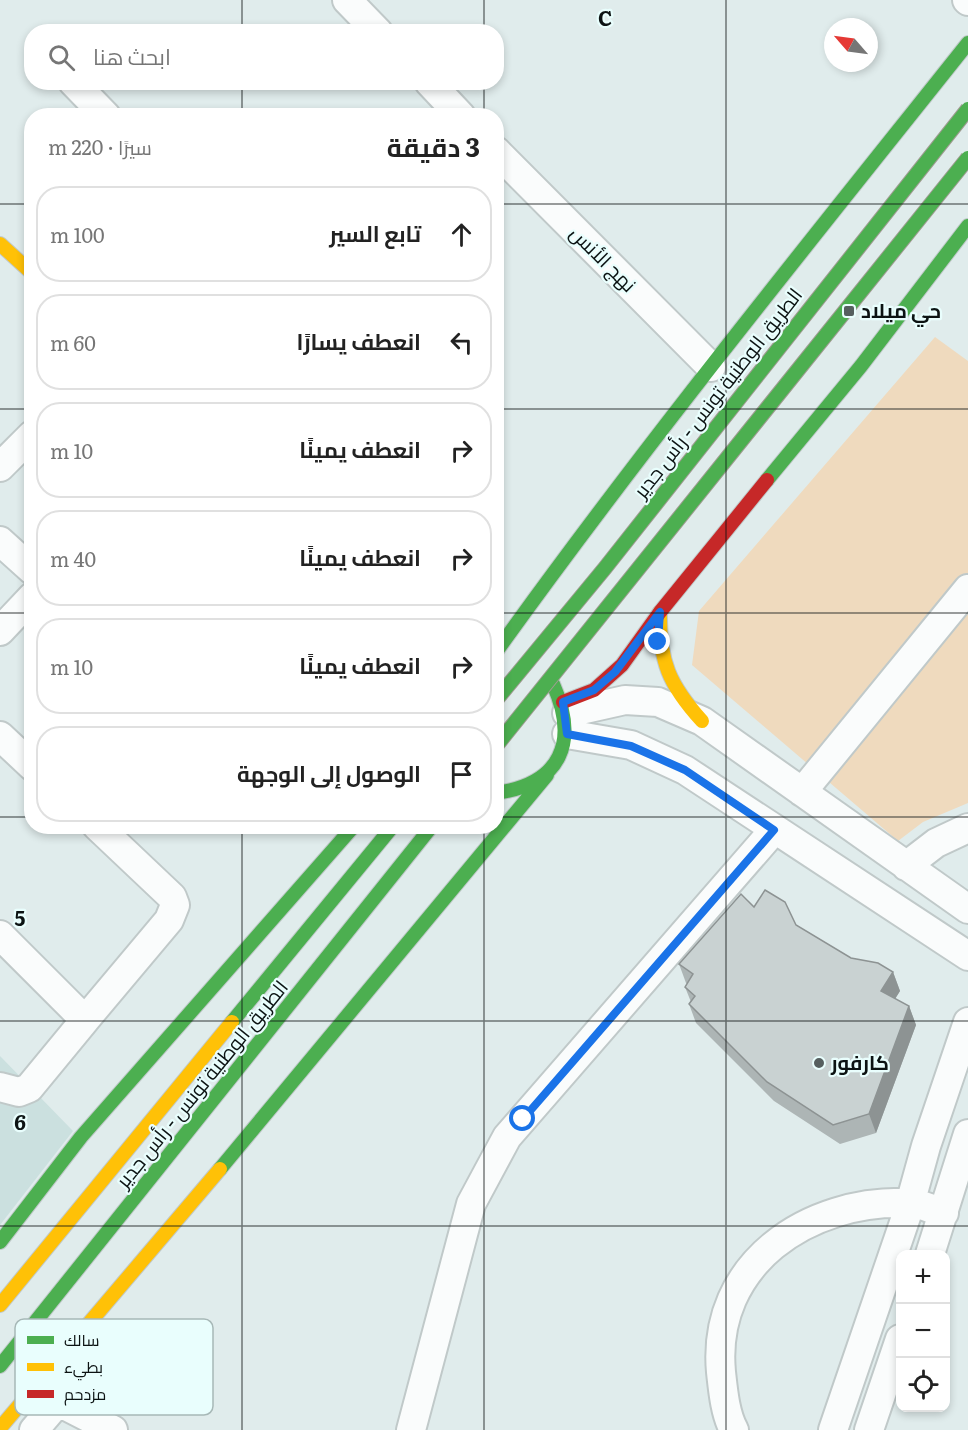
<!DOCTYPE html>
<html lang="ar">
<meta charset="utf-8">
<style>
:root{--surface:#fff;--page:#f2f2f2;--text:#222;--muted:#767676;--line:#e0e0e0}
body{margin:0;font-family:Literata,Cairo,serif;background:var(--page);color:var(--text);direction:rtl}
.controls{position:absolute;right:18px;bottom:18px;display:grid;overflow:hidden;border-radius:12px;box-shadow:0 3px 9px #0003}
.controls button{width:54px;height:54px;display:grid;place-items:center;padding:0;border:0;border-bottom:2px solid var(--line);background:var(--surface);color:var(--text);font:30px sans-serif}
.compass{position:absolute;left:824px;top:18px;width:54px;height:54px;border-radius:50%;background:var(--surface);box-shadow:0 3px 9px #0003;rotate:298deg}
.stop{position:absolute;width:18px;height:18px;margin:-14px;border:4px solid #1a73e8;border-radius:50%;background:#fff}
.stop.end{background:#1a73e8;border-color:#fff;box-shadow:0 2px 6px #0008}
.list{margin:0;padding:0;list-style:none}
h2{display:flex;justify-content:space-between;align-items:center;height:78px;margin:0;padding:0 24px;font-size:26px}
h2 small{font-size:20px;font-weight:400;color:var(--muted)}
.list li{display:grid;grid-template-columns:39px 1fr auto;gap:18px;align-items:center;box-sizing:border-box;height:96px;margin:0 12px 12px;padding:0 12px;border:2px solid var(--line);border-radius:24px}
.list b{display:block;font-size:22px;white-space:nowrap}
.list em{font-size:20px;font-style:normal;color:var(--muted)}
.icon{flex:none;width:33px;height:33px;fill:none;stroke:currentColor;stroke-width:2;stroke-linecap:round;stroke-linejoin:round}
.map{position:relative;flex:none;width:968px;height:1430px;overflow:hidden;direction:ltr}
.search{position:absolute;background:var(--surface);box-shadow:0 3px 9px #0003;left:24px;top:24px;width:480px;height:66px;display:flex;align-items:center;gap:15px;box-sizing:border-box;padding:0 21px;border-radius:24px;color:var(--muted);font-size:22px}
.panel{position:absolute;background:var(--surface);box-shadow:0 3px 9px #0003;left:24px;top:108px;width:480px;height:726px;border-radius:24px;direction:rtl}
.map>svg:first-child{display:block}
</style>
<div class="map">
<svg width="968" height="1430" viewBox="0 0 968 1430">
<rect width="100%" height="100%" fill="#e0ecec"/>
<path fill="#cbe0df" d="M0 1056 73 1131 0 1225Z"/>
<path fill="#efdabe" d="M935 337 968 361V803L923 822 898 841 692 665 699 611Z"/>
<g fill="none" stroke-linecap="round" stroke-linejoin="round">
<defs>
<path id="street" d="M347 0 378 32
M967 0 968 1
M73 82 106 116
M429 82 461 116
M496 151 711 367
M0 467 32 435
M0 541 32 570
M0 631 32 597
M567 713 625 700 658 702 702 721 968 909
M567 734 631 745 685 770 968 956
M0 736 32 766
M802 792 968 589
M906 866 936 843 968 828
M0 935 85 1020 169 920 175 905 172 897 97 826
M0 1087 19 1092 29 1088 85 1020
M930 1254 968 1134
M35 1390 113 1430
M34 1430 58 1402
M411 1430 471 1204 507 1137 774 830
M734 1430C725 1414 723 1390 721 1372 711 1264 808 1199 909 1203 920 1203 933 1210 944 1213
M833 1430 908 1211 926 1146 968 1022
M869 1430 900 1339"/>
<path id="fast" d="M767 480 861 366 968 226
M496 652C646 443 808 244 968 43
M496 793C561 784 579 742 553 684
M232 1022 393 826
M220 1169 547 775
M0 1242 81 1137 354 826
M0 1366 432 826"/>
<path id="slow" d="M0 244 32 273
M660 612C659 661 669 685 702 721
M0 1305 232 1022
M0 1428 220 1169"/>
<path id="jam" d="M563 702 594 690 622 665 660 612 767 480"/>
</defs>
<use href="#street" stroke="#c0c9c9" stroke-width="32"/>
<use href="#fast" stroke="#c0c9c9" stroke-width="16"/>
<use href="#slow" stroke="#c0c9c9" stroke-width="16"/>
<use href="#jam" stroke="#c0c9c9" stroke-width="16"/>
<use href="#street" stroke="#fafcfc" stroke-width="28"/>
<use href="#fast" stroke="#4caf50" stroke-width="14"/>
<use href="#slow" stroke="#ffc107" stroke-width="14"/>
<use href="#jam" stroke="#c62828" stroke-width="14"/>
<defs>
<path id="fast-bridge" d="M496 700 605 568 968 109
M496 746 968 158"/>
</defs>
<use href="#fast-bridge" stroke="#9f9c91" stroke-width="16" stroke-linecap="butt"/>
<use href="#fast-bridge" stroke="#4caf50" stroke-width="14"/>
</g>
<path fill="#adb5b5" d="M754 907 796 925 851 958 893 972 900 991 895 999 909 1006 916 1025 876 1133 840 1144 774 1101 696 1023 689 1004 691 1002 685 987 687 984 686 983 679 964Z"/>
<path fill="#8d9393" d="M893 972 900 991 888 1010 881 991Z
M909 1006 916 1025 876 1133 869 1114Z"/>
<path fill="#c9d2d2" stroke="#8d9393" stroke-width="1.5" d="M765 890 785 902 796 925 851 958 878 963 893 972 881 991 909 1006 869 1114 833 1125 767 1082 689 1004 695 996 685 987 693 974 679 964 741 894 754 907Z"/>
<g fill="none" stroke-linecap="round" stroke-linejoin="round">
<path stroke="#1a73e8" stroke-width="8" d="M523 1119 774 830 685 770 631 746 567 734 563 702 594 690 615 672 660 612 658 642"/>
</g>
<path fill="none" stroke="#0c1313" stroke-width="1.5" stroke-opacity="0.55" d="M242 0V32M484 0V32M726 0V1430M242 82V116M484 82V116M0 204H32M496 204H968M0 409H32M496 409H968M0 613H32M496 613H968M0 817H32M496 817H968M242 826V1430M484 826V1430M0 1021H968M0 1226H968"/>
<g fill="#565f5f" stroke="#e9fefd" stroke-width="2">
<rect x="843" y="305" width="12" height="12" rx="3"/>
<circle cx="819" cy="1063" r="6"/>
</g>
<g text-anchor="middle" stroke-width="4.5" stroke-linejoin="round" paint-order="stroke">
<g font-size="20" fill="#0c1313" stroke="#e9fefd">
<text transform="translate(603 259) rotate(45)" y="7">نهج الأنس</text>
<text transform="translate(718 393) rotate(-52)" y="7">الطريق الوطنية تونس - رأس جدير</text>
<text transform="translate(202 1084) rotate(-51)" y="7">الطريق الوطنية تونس - رأس جدير</text>
</g>
<g font-size="20" font-weight="bold" fill="#0c1313" stroke="#e9fefd" text-anchor="start">
<text x="861" y="318">حي ميلاد</text>
<text x="831" y="1070">كارفور</text>
</g>
</g>
<rect x="15" y="1319" width="198" height="96" rx="9" fill="#e9fefd" stroke="#a7b8b7" stroke-width="1.5"/>
<rect x="27" y="1336" width="27" height="8" fill="#4caf50"/>
<rect x="27" y="1363" width="27" height="8" fill="#ffc107"/>
<rect x="27" y="1390" width="27" height="8" fill="#c62828"/>
<g font-size="16" fill="#0c1313">
<text x="64" y="1346">سالك</text>
<text x="64" y="1373">بطيء</text>
<text x="64" y="1400">مزدحم</text>
</g>
<g font-size="20" text-anchor="middle" font-weight="bold" fill="#0c1313" stroke="#e9fefd" stroke-width="4.5" stroke-linejoin="round" paint-order="stroke">
<text x="605" y="26">C</text>
<text x="20" y="926">5</text>
<text x="20" y="1130">6</text>
</g>
</svg>
<div class="controls">
<button>+</button>
<button>−</button>
<button><svg class="icon" aria-label="locate" viewBox="0 0 24 24"><circle cx="12" cy="12" r="6"/><path d="M12 2v4M12 18v4M2 12h4M18 12h4"/></svg></button>
</div>
<svg class="compass" viewBox="-18 -18 36 36"><path d="M0-13l5 13h-10z" fill="#e53935"/><path d="M0 13l5-13h-10z" fill="#767676"/></svg>
<div class="stop" style="left:523px;top:1119px"></div>
<div class="stop end" style="left:658px;top:642px"></div>
<div class="search"><svg class="icon" aria-label="search" viewBox="0 0 24 24"><circle cx="10" cy="10" r="6"/><path d="M15 15l6 6"/></svg>ابحث هنا</div>
<section class="panel">
<h2>3 دقيقة<small>سيرًا · 220 m</small></h2>
<ul class="list">
<li><svg class="icon" aria-label="ahead" viewBox="0 0 24 24"><path d="M12 20V5M6 11l6-6 6 6"/></svg><div><b>تابع السير</b></div><em>100 m</em></li>
<li><svg class="icon" aria-label="left" viewBox="0 0 24 24"><path d="M17 20v-9H6M10 6l-5 5 5 5"/></svg><div><b>انعطف يسارًا</b></div><em>60 m</em></li>
<li><svg class="icon" aria-label="right" viewBox="0 0 24 24"><path d="M7 20v-9h11M14 6l5 5-5 5"/></svg><div><b>انعطف يمينًا</b></div><em>10 m</em></li>
<li><svg class="icon" aria-label="right" viewBox="0 0 24 24"><path d="M7 20v-9h11M14 6l5 5-5 5"/></svg><div><b>انعطف يمينًا</b></div><em>40 m</em></li>
<li><svg class="icon" aria-label="right" viewBox="0 0 24 24"><path d="M7 20v-9h11M14 6l5 5-5 5"/></svg><div><b>انعطف يمينًا</b></div><em>10 m</em></li>
<li><svg class="icon" aria-label="arrive" viewBox="0 0 24 24"><path d="M6 21V4h12l-3 4 3 4H6"/></svg><div><b>الوصول إلى الوجهة</b></div></li>
</ul>
</section>
</div>
